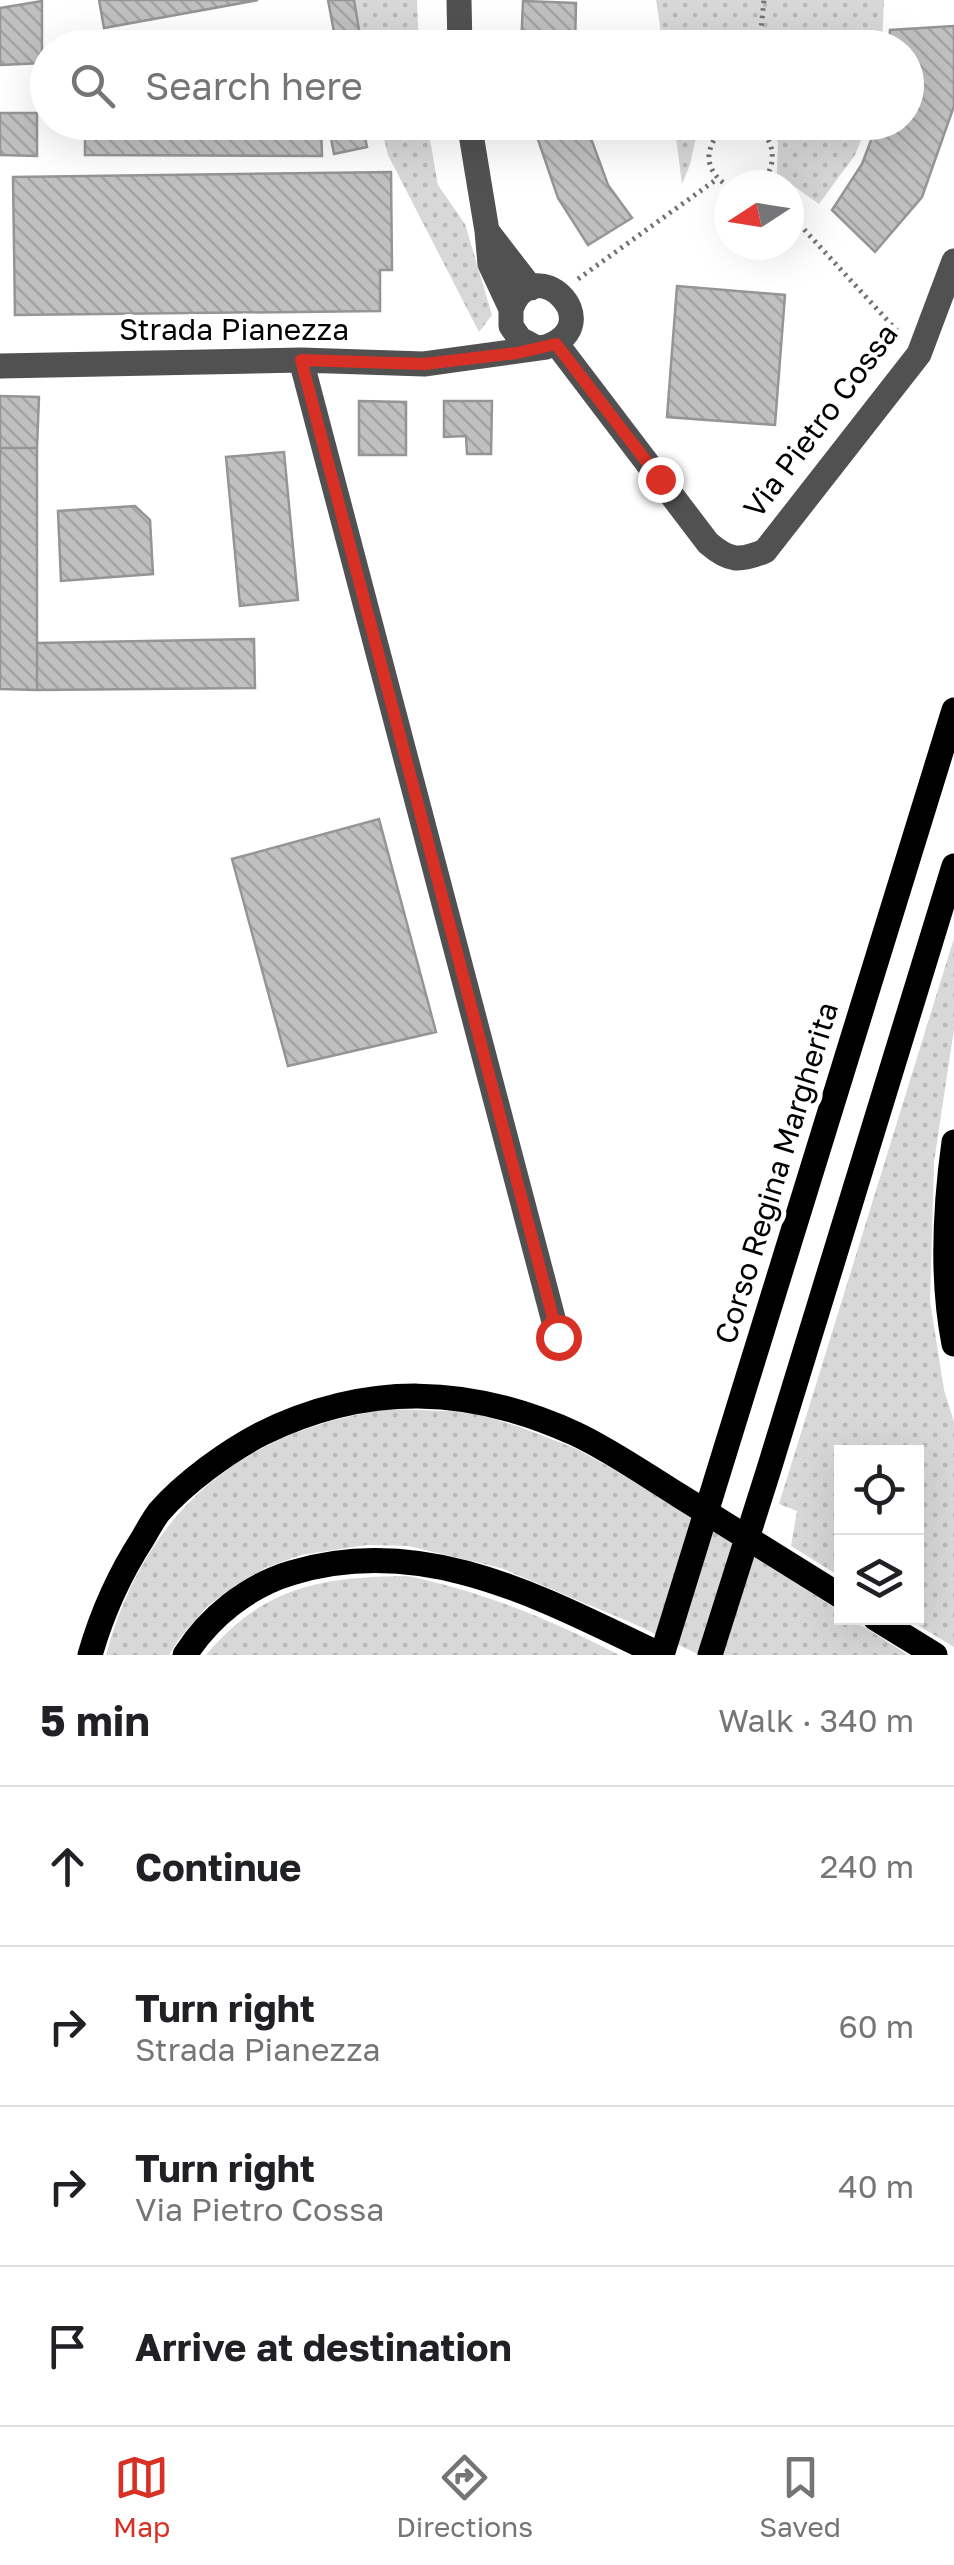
<!DOCTYPE html>
<meta charset="utf-8">
<style>
:root{--surface:#fff;--page:#f6f6f6;--text:#202124;--muted:#757577;--line:#e0e0e0;--accent:#d93025}
body{margin:0;font-family:"Golos Text",sans-serif;background:var(--page);color:var(--text)}
.controls{position:absolute;right:30px;bottom:30px;display:grid;overflow:hidden;border-radius:0px;box-shadow:0 10px 40px #0002}
.controls button{width:90px;height:90px;display:grid;place-items:center;padding:0;border:0;border-bottom:2px solid var(--line);background:var(--surface);color:var(--text);font:50px sans-serif}
.compass{position:absolute;left:714px;top:170px;width:90px;height:90px;border-radius:50%;background:var(--surface);box-shadow:0 10px 40px #0002;rotate:258deg}
.stop{position:absolute;width:30px;height:30px;margin:-22px;border:8px solid #d93025;border-radius:50%;background:#fff}
.stop.end{background:#d93025;border-color:#fff;box-shadow:0 2px 10px #0008}
.list{margin:0;padding:0;list-style:none}
h2{display:flex;justify-content:space-between;align-items:center;height:130px;margin:0;padding:0 40px;font-size:42px}
h2 small{font-size:32px;font-weight:400;color:var(--muted)}
.list li{display:grid;grid-template-columns:65px 1fr auto;gap:30px;align-items:center;box-sizing:border-box;height:160px;padding:0 40px;border-top:2px solid var(--line)}
.list b{display:block;font-size:38px;white-space:nowrap}
.list p{margin:0;font-size:32px;white-space:nowrap;color:var(--muted)}
.list em{font-size:32px;font-style:normal;color:var(--muted)}
.icon{flex:none;width:55px;height:55px;fill:none;stroke:currentColor;stroke-width:2;stroke-linecap:round;stroke-linejoin:round}
.map{position:relative;flex:none;width:954px;height:1655px;overflow:hidden}
.search{position:absolute;background:var(--surface);box-shadow:0 10px 40px #0002;left:30px;right:30px;top:30px;height:110px;display:flex;align-items:center;gap:25px;box-sizing:border-box;padding:0 35px;border-radius:55px;color:var(--muted);font-size:38px}
.sheet{height:770px;background:var(--surface)}
nav{display:flex;justify-content:space-around;align-items:center;box-sizing:border-box;height:140px;border-top:2px solid var(--line);background:var(--surface);font-size:28px;color:var(--muted)}
nav a{display:grid;justify-items:center;gap:5px}
nav .on{color:var(--accent)}
.map>svg:first-child{display:block}
</style>
<div class="map">
<svg width="954" height="1655" viewBox="0 0 954 1655">
<defs>
<pattern id="grass-dots" width="8" height="8" patternUnits="userSpaceOnUse" patternTransform="scale(2.5)"><rect width="8" height="8" fill="#d8d8d8"/><path d="M2 2h.1M6 6h.1" fill="none" stroke="#b8b8b8" stroke-width="1.8" stroke-linecap="round"/></pattern>
<pattern id="building-back-hatch" width="6" height="6" patternUnits="userSpaceOnUse" patternTransform="scale(2.5)"><rect width="6" height="6" fill="#c0c0c0"/><path d="M-1 5l2 2M0 0l6 6M5-1l2 2" fill="none" stroke="#a3a3a3"/></pattern>
</defs>
<rect width="100%" height="100%" fill="#fff"/>
<path fill="url(#grass-dots)" d="M354 0H417L419 47H362Z
M656 0H884L882 47H663Z
M380 123H427L438 185 465 224 492 315 479 332 388 155Z
M674 123H713L697 132 690 165 682 184Z
M767 123H868L855 155 819 204 777 174 778 142Z
M954 938V1029L934 1162 930 1301 944 1390 954 1422V1647L906 1618H916V1452H842L841 1577 791 1546 797 1511 779 1504Z
M390 1409 472 1412 520 1427 577 1449 661 1496 841 1612 842 1618H850L908 1655H700L632 1623 501 1568 408 1546 367 1545 301 1555 265 1568 236 1585 207 1607 179 1639 169 1655H106C145 1511 242 1429 390 1409Z
M407 1576C482 1591 551 1620 619 1655H206C264 1586 321 1577 407 1576Z"/>
<path fill="url(#building-back-hatch)" stroke="#959595" stroke-width="2.5" d="M99 0H258L104 28Z
M328 0H354L362 48H337Z
M42 1V63L0 65V8Z
M523 1 576 3 575 48H521Z
M954 26V106L922 197 875 252 832 210 862 164 878 122H906V48H889L890 30Z
M0 113H37V156L0 155Z
M85 122H321L322 156 85 155Z
M328 122H362L367 147 334 154Z
M532 122H585L608 185 632 218 588 245 558 198Z
M391 172 392 270H380V311L15 315 13 177Z
M677 286 785 295 775 425 667 417Z
M0 396 39 397 37 448H0Z
M359 401 406 402V455H359Z
M444 401H492L491 454H467L466 436 444 437Z
M0 448H37V690L0 689Z
M284 452 298 600 240 606 226 457Z
M135 506 150 520 153 574 61 581 58 511Z
M254 639 255 688 37 690V643Z
M379 819 436 1032 288 1066 232 859Z"/>
<g fill="none" stroke-linecap="round" stroke-linejoin="round">
<path stroke="#737373" stroke-width="5" stroke-dasharray="2.5 5" stroke-linecap="butt" d="M759 48 764 0
M729 187C718 180 708 169 709 155 714 112 776 117 772 160 771 172 765 179 755 185
M789 213 899 333
M578 279 717 179"/>
<path stroke="#515151" stroke-width="25" d="M459 0 460 48
M469 122 487 231 490 264 511 309V326L520 339 535 347
M487 231 531 288
M556 343 708 543C729 561 739 562 765 551L919 354 954 261
M301 360 558 1337
M0 366 301 360 424 364 546 347C611 323 533 248 511 309"/>
<path stroke="#000" stroke-width="25" d="M954 1142C945 1207 941 1278 954 1344
M875 1618 935 1655
M90 1655C102 1613 119 1575 143 1538 148 1529 153 1520 159 1512 184 1483 228 1451 261 1434 367 1382 469 1385 576 1434 612 1451 646 1475 680 1496 734 1530 788 1563 842 1597
M185 1655C209 1617 248 1586 291 1573 425 1532 543 1599 661 1655
M662 1655 954 710
M710 1655 769 1469 954 866"/>
</g>
<g fill="none" stroke-linecap="round" stroke-linejoin="round">
<path stroke="#d93025" stroke-width="12" d="M558 1337 301 360 424 364 517 353 556 344 660 479"/>
</g>
<g text-anchor="middle" stroke-width="10" stroke-linejoin="round" paint-order="stroke">
<g font-size="30" fill="#000" stroke="#fff">
<text x="234" y="340">Strada Pianezza</text>
<text transform="translate(821 421) rotate(-53)" y="10">Via Pietro Cossa</text>
<text transform="translate(777 1173) rotate(-73)" y="10">Corso Regina Margherita</text>
</g>
</g>
</svg>
<div class="controls">
<button><svg class="icon" aria-label="locate" viewBox="0 0 24 24"><circle cx="12" cy="12" r="6"/><path d="M12 2v4M12 18v4M2 12h4M18 12h4"/></svg></button>
<button><svg class="icon" aria-label="layers" viewBox="0 0 24 24"><path d="M12 4l9 5-9 5-9-5zM3 14l9 5 9-5"/></svg></button>
</div>
<svg class="compass" viewBox="-18 -18 36 36"><path d="M0-13l5 13h-10z" fill="#e53935"/><path d="M0 13l5-13h-10z" fill="#757577"/></svg>
<div class="stop" style="left:558px;top:1337px"></div>
<div class="stop end" style="left:660px;top:479px"></div>
<div class="search"><svg class="icon" aria-label="search" viewBox="0 0 24 24"><circle cx="10" cy="10" r="6"/><path d="M15 15l6 6"/></svg>Search here</div>
</div>
<section class="sheet">
<h2>5 min<small>Walk · 340 m</small></h2>
<ul class="list">
<li><svg class="icon" aria-label="ahead" viewBox="0 0 24 24"><path d="M12 20V5M6 11l6-6 6 6"/></svg><div><b>Continue</b></div><em>240 m</em></li>
<li><svg class="icon" aria-label="right" viewBox="0 0 24 24"><path d="M7 20v-9h11M14 6l5 5-5 5"/></svg><div><b>Turn right</b><p>Strada Pianezza</p></div><em>60 m</em></li>
<li><svg class="icon" aria-label="right" viewBox="0 0 24 24"><path d="M7 20v-9h11M14 6l5 5-5 5"/></svg><div><b>Turn right</b><p>Via Pietro Cossa</p></div><em>40 m</em></li>
<li><svg class="icon" aria-label="arrive" viewBox="0 0 24 24"><path d="M6 21V4h12l-3 4 3 4H6"/></svg><div><b>Arrive at destination</b></div></li>
</ul>
</section>
<nav>
<a class="on"><svg class="icon" aria-label="map" viewBox="0 0 24 24"><path d="M3 6l6-2 6 2 6-2v14l-6 2-6-2-6 2zM9 4v14M15 6v14"/></svg>Map</a>
<a><svg class="icon" aria-label="directions" viewBox="0 0 24 24"><path d="M12 3l9 9-9 9-9-9zM9 14v-3h6M13 9l2 2-2 2"/></svg>Directions</a>
<a><svg class="icon" aria-label="saved" viewBox="0 0 24 24"><path d="M7 4h10v16l-5-4-5 4z"/></svg>Saved</a>
</nav>
